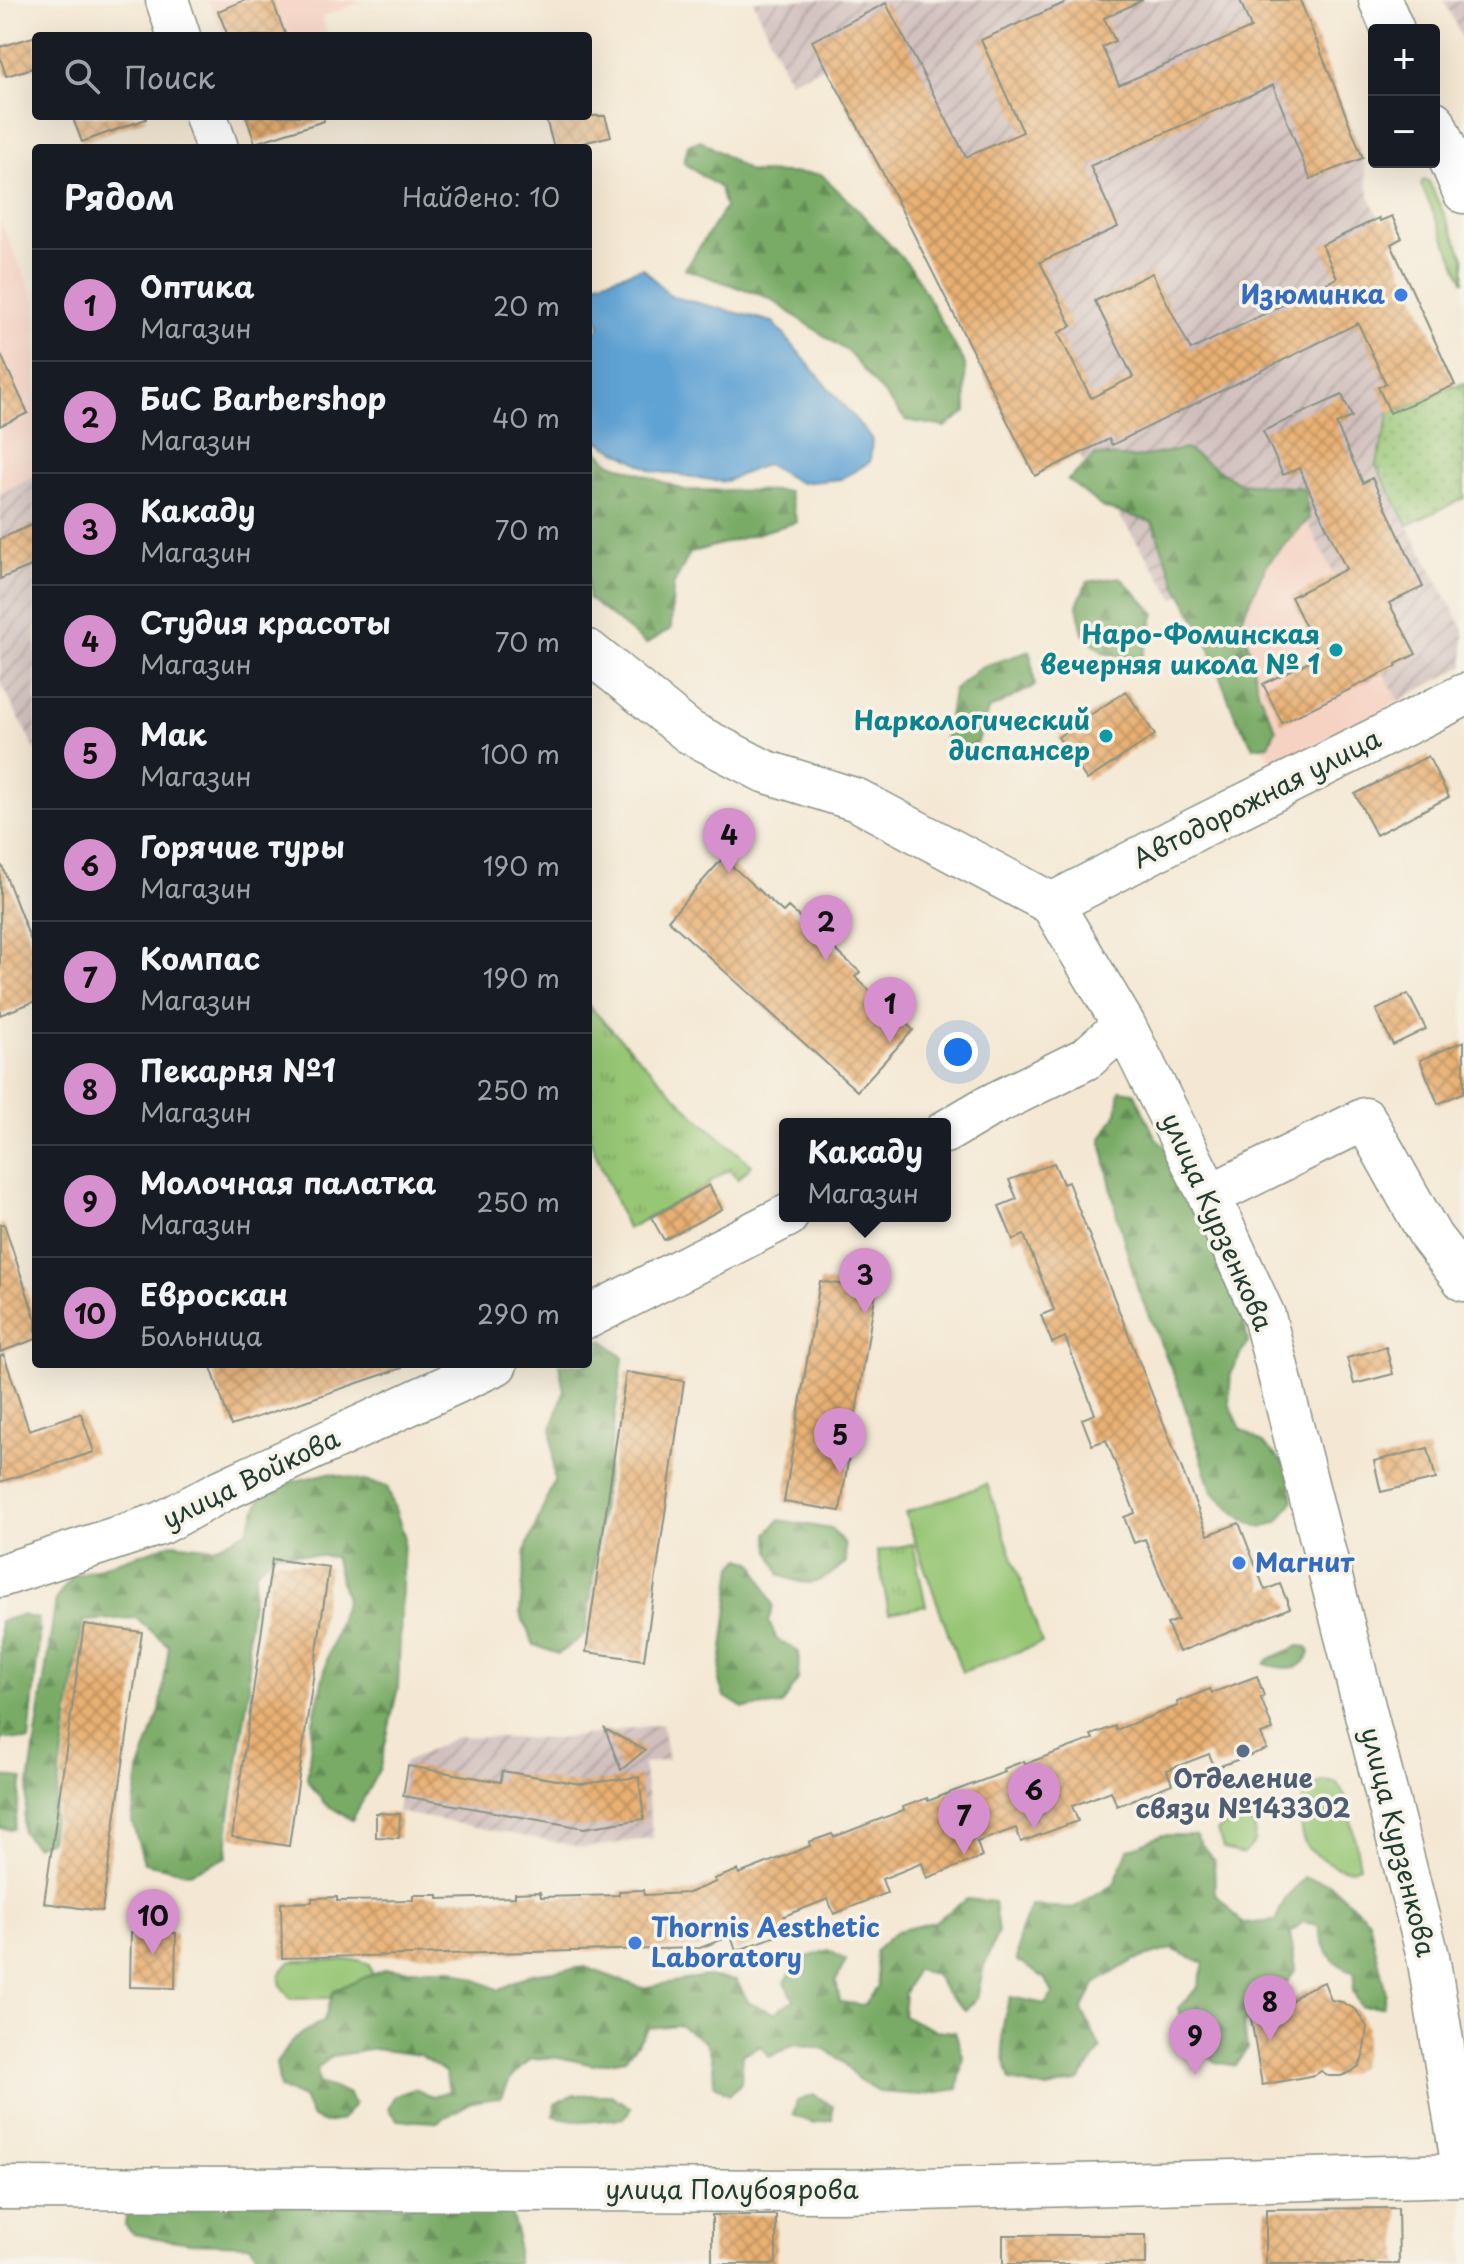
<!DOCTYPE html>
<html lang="ru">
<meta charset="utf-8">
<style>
:root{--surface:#171b24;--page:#242831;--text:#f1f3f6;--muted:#9ea1a6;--line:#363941;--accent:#d690ce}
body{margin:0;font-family:"Playpen Sans",sans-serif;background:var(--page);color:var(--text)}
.controls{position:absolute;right:24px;top:24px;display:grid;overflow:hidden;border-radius:8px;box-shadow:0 8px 32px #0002}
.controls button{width:72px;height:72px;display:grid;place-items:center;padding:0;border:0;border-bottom:2px solid var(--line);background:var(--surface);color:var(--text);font:40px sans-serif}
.you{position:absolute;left:958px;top:1052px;width:28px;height:28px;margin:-20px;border:6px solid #fff;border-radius:50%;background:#1a73e8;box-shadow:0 0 0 12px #1a73e833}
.badge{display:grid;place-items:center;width:52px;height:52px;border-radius:50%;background:var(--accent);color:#111;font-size:26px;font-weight:700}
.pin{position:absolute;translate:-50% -66px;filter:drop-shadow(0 2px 4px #0008)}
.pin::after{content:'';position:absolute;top:42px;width:28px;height:24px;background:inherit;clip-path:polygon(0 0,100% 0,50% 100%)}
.popup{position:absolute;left:779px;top:1118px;width:172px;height:104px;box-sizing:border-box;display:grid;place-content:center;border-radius:8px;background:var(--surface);filter:drop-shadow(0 2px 6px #0005);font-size:26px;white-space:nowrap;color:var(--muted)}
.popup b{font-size:30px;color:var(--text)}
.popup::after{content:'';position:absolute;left:50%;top:100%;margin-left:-16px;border:16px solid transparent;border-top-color:var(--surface)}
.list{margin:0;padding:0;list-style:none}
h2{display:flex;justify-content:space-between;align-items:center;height:104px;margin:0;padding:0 32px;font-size:34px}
h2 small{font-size:26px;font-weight:400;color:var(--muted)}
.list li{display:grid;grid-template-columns:52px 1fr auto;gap:24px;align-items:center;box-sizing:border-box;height:112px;padding:0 32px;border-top:2px solid var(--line)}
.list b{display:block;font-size:30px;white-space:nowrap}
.list p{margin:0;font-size:26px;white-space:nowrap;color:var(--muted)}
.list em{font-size:26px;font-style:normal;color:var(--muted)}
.icon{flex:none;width:44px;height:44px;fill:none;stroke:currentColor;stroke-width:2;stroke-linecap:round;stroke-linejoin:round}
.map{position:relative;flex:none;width:1464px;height:2264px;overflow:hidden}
.search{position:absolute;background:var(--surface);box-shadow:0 8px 32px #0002;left:32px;top:32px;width:560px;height:88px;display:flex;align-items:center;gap:20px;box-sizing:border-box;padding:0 28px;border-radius:8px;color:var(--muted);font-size:30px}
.panel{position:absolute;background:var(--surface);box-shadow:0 8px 32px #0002;left:32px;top:144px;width:560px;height:1224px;border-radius:8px}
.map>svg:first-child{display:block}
</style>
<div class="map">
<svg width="1464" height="2264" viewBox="0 0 1464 2264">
<defs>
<pattern id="industrial-furrows" width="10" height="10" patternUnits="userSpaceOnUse" patternTransform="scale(2)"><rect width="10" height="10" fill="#d1bfbd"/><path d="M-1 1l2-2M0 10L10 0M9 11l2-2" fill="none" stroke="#a99c9a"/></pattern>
<pattern id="forest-firs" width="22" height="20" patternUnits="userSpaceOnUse" patternTransform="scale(2)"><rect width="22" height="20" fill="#79ab66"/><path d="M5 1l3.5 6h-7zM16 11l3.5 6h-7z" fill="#638c55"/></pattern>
<pattern id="park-tufts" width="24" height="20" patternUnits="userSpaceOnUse" patternTransform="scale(2)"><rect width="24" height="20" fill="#97c675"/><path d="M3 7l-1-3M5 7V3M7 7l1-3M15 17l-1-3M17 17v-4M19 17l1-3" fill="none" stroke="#7ba261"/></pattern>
<pattern id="garden-dots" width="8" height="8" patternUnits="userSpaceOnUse" patternTransform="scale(2)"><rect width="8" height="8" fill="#97c675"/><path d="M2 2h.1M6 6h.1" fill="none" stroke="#7ba261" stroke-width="1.8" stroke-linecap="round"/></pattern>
<pattern id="building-cross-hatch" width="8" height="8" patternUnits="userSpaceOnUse" patternTransform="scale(2)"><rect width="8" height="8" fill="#e9b073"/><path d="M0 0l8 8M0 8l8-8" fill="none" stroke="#bc905f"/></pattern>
</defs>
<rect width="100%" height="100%" fill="#f7f3e8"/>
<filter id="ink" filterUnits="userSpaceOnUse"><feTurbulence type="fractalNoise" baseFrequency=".0125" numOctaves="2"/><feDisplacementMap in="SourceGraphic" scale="16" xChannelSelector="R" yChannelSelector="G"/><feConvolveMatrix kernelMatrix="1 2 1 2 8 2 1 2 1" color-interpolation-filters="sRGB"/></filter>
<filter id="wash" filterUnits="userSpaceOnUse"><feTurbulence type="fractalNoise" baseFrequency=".006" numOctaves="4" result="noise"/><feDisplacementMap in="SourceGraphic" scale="32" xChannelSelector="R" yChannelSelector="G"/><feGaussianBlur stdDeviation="1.8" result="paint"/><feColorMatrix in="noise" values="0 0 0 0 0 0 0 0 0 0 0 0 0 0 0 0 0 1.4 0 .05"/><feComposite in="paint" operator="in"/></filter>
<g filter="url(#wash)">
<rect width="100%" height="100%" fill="#f4e8d4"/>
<path fill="#f6d2c3" d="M208 0H365L322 17 327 32 316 36H223Z
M0 220 36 303V476L0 493Z
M1302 512 1398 701 1344 731 1271 764 1192 588Z"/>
<path fill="url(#industrial-furrows)" d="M753 0H1301L1363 158 1370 198 1455 385 1376 466 1464 630V666L1398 701 1302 512 1175 599 1079 455 1035 476 886 179 825 66 789 81Z
M1444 0H1464V43L1445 2Z
M36 476V751L0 682V493Z
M662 1724 668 1760 643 1764 653 1838 585 1848 397 1812 404 1763 456 1737 557 1739Z"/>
<path fill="#97c675" stroke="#5b8254" stroke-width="2" d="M1426 180 1429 182 1464 257V282L1421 185 1422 181Z
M987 1484 1042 1643 962 1672 905 1513Z
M1324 1781 1337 1783 1347 1800 1360 1866C1348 1872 1335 1868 1325 1860 1320 1857 1313 1853 1309 1849 1296 1835 1300 1805 1306 1789Z
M1237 1819 1255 1825 1254 1842 1243 1854 1223 1849 1218 1830Z
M359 1960 369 1965 373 1976 361 1997 291 1999C277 1984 275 1975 291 1961Z"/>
<path fill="url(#forest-firs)" stroke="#4c744d" stroke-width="2" d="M701 140 750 172 821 174 859 211 912 269 965 364 966 412 945 427 906 420 848 352 769 298 685 269 725 208 720 188 684 163 688 145Z
M588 440 609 462 684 490 788 491 797 522 690 553 673 586 671 629 646 644 588 598Z
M1186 449 1239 483 1304 488 1309 519 1266 565 1242 618 1259 694 1276 729 1269 745 1253 747 1234 713 1203 632 1176 584 1152 522 1102 507 1068 480 1096 455 1133 458Z
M1120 577 1155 613 1142 658 1105 654 1083 634 1077 605 1087 582Z
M1030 651 1035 686 988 710 978 742 959 751 945 742 953 691 981 667Z
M1120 1090 1134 1092 1156 1139 1177 1157 1241 1304 1248 1342 1231 1372 1229 1403 1241 1429 1264 1444 1288 1468 1293 1501 1279 1521 1262 1528 1242 1519 1212 1491 1177 1382 1138 1290 1117 1215 1101 1140 1117 1113Z
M588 1340 605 1341 623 1358C617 1410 608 1460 601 1511 596 1552 592 1593 585 1634L558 1654 534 1645 520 1613 526 1549 554 1481 552 1428 564 1391 559 1364H588Z
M329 1473 387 1486 404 1535 398 1687 380 1768 352 1820 324 1803 307 1779 313 1722 328 1656 346 1600 334 1557 277 1552 256 1571 248 1630 249 1689 230 1818 227 1857 189 1873 144 1863 132 1821 140 1766 160 1711 169 1646 136 1618 83 1621 50 1840 35 1846 22 1832 56 1599 73 1576 174 1543 214 1548 247 1531 265 1488Z
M779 1520 831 1529 844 1543 846 1562C820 1584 812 1589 780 1575L770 1551 768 1533Z
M742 1558 754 1563 773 1605 769 1622 776 1639 799 1652 798 1680 782 1705 743 1708 724 1696 719 1682 733 1566Z
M21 1615 39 1619V1640L29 1741 4 1738 1 1741 0 1749V1621Z
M1299 1646 1307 1647 1310 1651C1305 1673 1283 1669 1265 1664L1269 1659Z
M0 1776 23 1779 14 1829 0 1828Z
M1162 1835H1195L1214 1861 1215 1893 1243 1924 1275 1921 1286 1897 1304 1878 1329 1883 1369 1920 1386 1993 1382 2007H1362L1353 1992 1355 1973C1329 1962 1324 1952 1318 1925L1302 1922 1290 1934 1296 1969 1281 1991 1256 2000 1244 2024 1247 2049 1235 2066 1216 2062 1183 2032 1178 2008 1198 1987 1204 1963 1172 1949 1134 1960 1095 1984 1082 2010 1101 2049 1079 2081 1047 2089 1010 2081C1000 2048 999 2031 1010 1997L1045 2004 1053 1994 1046 1979 1017 1961 1019 1935 1030 1906 1075 1908 1114 1884 1128 1850Z
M967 1899 994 1902 998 1932 984 1966 977 1998 965 2010 945 1991 935 1974 915 1970 905 1993 903 2016 934 2030 955 2032 963 2056 958 2089 920 2095 879 2092 859 2080 845 2064 825 2049 795 2044 770 2057 761 2046 743 2054 741 2083 729 2095 714 2084 713 2064 706 2042 678 2025 649 2028 625 2059 593 2065 559 2057 530 2059 510 2079 502 2097 472 2102 437 2122 397 2120 388 2109 394 2096 414 2089 433 2096 449 2091 446 2073 420 2055 374 2049 333 2056 317 2068 319 2083 348 2093 354 2104 342 2120 325 2123 312 2118 303 2098 280 2088 276 2063 295 2038 324 2020 334 1990 386 1969H452L499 1990 530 1974 585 1967 642 1988 705 1976 736 1980 749 2003 774 2013 794 2000 785 1982 799 1960 828 1950 846 1960 836 1981 840 2002 864 2005 878 1987 875 1951 897 1931 934 1922Z
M573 2095H611L631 2108 624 2118 584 2122 554 2116 555 2104Z
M814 2095 833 2106 832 2120 813 2123 793 2115 797 2101Z
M128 2201 509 2207 517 2233V2264H262L251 2245 189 2243 133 2234 125 2225Z"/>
<path fill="url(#park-tufts)" stroke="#5b8254" stroke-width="2" d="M588 1005 694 1115 752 1165 738 1179 729 1170 708 1183 709 1185 627 1229 588 1135Z
M913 1544 926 1606 889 1613 877 1551Z"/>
<path fill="url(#garden-dots)" stroke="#5b8254" stroke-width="2" d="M1464 383V498L1408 525 1376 466 1390 413Z"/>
<path fill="#5fa2d4" stroke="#3f7084" stroke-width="2" d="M643 268 670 296 773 322 872 439 870 462 841 479 800 483 766 464 724 482 653 471 591 437 588 428V339L600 327 588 291V285Z"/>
<g id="blocks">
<path fill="url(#building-cross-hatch)" d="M245 0H272L286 36H228L218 11Z
M1071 0H1143L1104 18 1115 41 1102 47 1119 85 1251 28 1240 0H1300L1363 158 1310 179 1273 85 1090 166 1118 227 1040 262 1072 326 1058 333 1091 398 1133 377 1095 301 1152 273 1191 350 1337 278 1322 245 1379 218 1380 221 1392 216 1402 238 1391 244 1455 385 1390 413 1378 387 1386 384 1358 323 1112 445 1109 439 1035 476 886 179 812 41 886 3 966 157 1023 132 981 40Z
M36 36V67L6 76 0 57V47Z
M72 116H146V119L82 142Z
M246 116H323L324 121 255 143Z
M558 116H605L611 136 563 148H554L546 119Z
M0 353 28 413 0 426Z
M1342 395 1352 417 1336 424 1363 483 1372 478 1423 587 1389 603 1416 654 1396 664 1397 666 1282 723 1263 684 1320 656 1291 597 1346 569 1299 468 1283 475 1263 431Z
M36 523V564L0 579V539Z
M1126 691 1155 735 1087 780 1058 737Z
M1428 756 1449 797 1376 835 1355 794Z
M723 858 783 912 788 907 860 972 855 977 913 1030 857 1091 668 920Z
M0 866H2L36 954V1001L0 1015Z
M1408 994 1426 1029 1393 1045 1376 1010Z
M1464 1041V1092L1438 1104 1420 1060Z
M1054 1163 1063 1184 1068 1182 1208 1535 1239 1523 1265 1590 1280 1584 1290 1608 1179 1652 1167 1624 1178 1620 1145 1539 1134 1543 1124 1517 1135 1513 1106 1440 1092 1445 1082 1419 1095 1414 1065 1337 1052 1343 1041 1315 1054 1310 1024 1235 1013 1240 999 1206 1017 1199 1009 1180Z
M709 1185 722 1209 664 1240 651 1217Z
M0 1224H4L36 1320V1339L0 1352Z
M820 1281 876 1290 840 1511 784 1502Z
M1386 1347 1393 1374 1354 1384 1347 1358Z
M4 1355 29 1430 81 1413 94 1452 0 1482V1356Z
M210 1364H402V1368L231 1426Z
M626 1372 684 1381 644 1660 586 1652Z
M1428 1448 1436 1479 1381 1492 1374 1461Z
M272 1559 329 1567 289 1846 232 1837Z
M84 1624 142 1632 102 1911 44 1903Z
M1257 1676 1264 1696 1261 1698 1273 1730 1261 1734 1267 1749 1215 1768 1209 1754 1167 1770 1172 1784 1117 1806 1111 1791 1072 1806 1078 1821 1021 1842 1016 1828 977 1842 982 1857 927 1878 922 1863 882 1879 887 1893 834 1914 828 1899 784 1916 790 1931 736 1951 731 1936 700 1948 282 1958 281 1903 312 1902V1898L337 1897V1901L413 1900V1895H438V1899L515 1897V1893L540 1892 541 1897 619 1895V1891L643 1890 644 1895 688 1893 716 1882 714 1879 738 1870 739 1874 810 1846 809 1842 832 1834 834 1837 904 1810 903 1807 927 1798 928 1801 1005 1772 1003 1769 1024 1761 1025 1764 1093 1739 1091 1735 1115 1726 1116 1730 1178 1706 1177 1702 1193 1696 1210 1689 1212 1693Z
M605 1729 645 1750 621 1770Z
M408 1766 501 1782 502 1771 581 1784 639 1777 644 1819 584 1828 403 1796Z
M376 1813 400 1814 399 1838 376 1837Z
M131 1932 176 1933 175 1988 130 1987Z
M1324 1982 1331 2000 1342 2002 1356 2010 1367 2027 1363 2057 1359 2066 1351 2072 1341 2076H1329L1321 2071 1315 2075 1262 2085 1250 2012 1286 2005 1303 1991Z
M1398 2208 1399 2264H1266V2209Z
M712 2215H776V2264H712Z
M1003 2235H1146V2264H1003Z"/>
</g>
</g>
<g filter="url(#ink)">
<use href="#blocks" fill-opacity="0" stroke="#8a9284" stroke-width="2"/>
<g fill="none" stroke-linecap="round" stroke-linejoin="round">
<defs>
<path id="minor" d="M167 0 179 36
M1380 0 1393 30
M206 116 217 148
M1434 122 1464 192
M588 651 689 732 764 771 857 800 1052 904 1124 1025 1206 1189 1264 1316 1428 1956 1464 2174
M1052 904 1196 829 1464 695
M945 1132 984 1109 1087 1058 1124 1025
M1209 1196 1365 1119 1431 1237 1464 1280
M588 1317 787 1216
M0 1576 162 1523 221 1491 496 1364
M0 2188 841 2191 1464 2175"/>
</defs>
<use href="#minor" stroke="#8a9284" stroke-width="45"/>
<use href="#minor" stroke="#fff" stroke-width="42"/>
</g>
</g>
<g fill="#3f7fe0" stroke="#f7f3e8" stroke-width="3">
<circle cx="1401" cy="295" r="8"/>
<circle cx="1239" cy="1563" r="8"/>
<circle cx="635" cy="1943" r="8"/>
</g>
<g fill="#0f9aa8" stroke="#f7f3e8" stroke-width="3">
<circle cx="1336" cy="650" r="8"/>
<circle cx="1106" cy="736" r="8"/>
</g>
<circle fill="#5c6f8a" stroke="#f7f3e8" stroke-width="3" cx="1243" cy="1751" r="8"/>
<g text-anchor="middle" stroke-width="7" stroke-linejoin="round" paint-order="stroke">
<g font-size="26" font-weight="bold" fill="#366cbe" stroke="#f7f3e8" text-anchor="start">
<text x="1385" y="304" text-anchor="end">Изюминка</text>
<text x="1255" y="1572">Магнит</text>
<text x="651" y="1937">Thornis Aesthetic<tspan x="651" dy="30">Laboratory</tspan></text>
</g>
<g font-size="26" font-weight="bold" fill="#0d838f" stroke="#f7f3e8" text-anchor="end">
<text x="1320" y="644">Наро-Фоминская<tspan x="1320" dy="30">вечерняя школа № 1</tspan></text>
<text x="1090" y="730">Наркологический<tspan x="1090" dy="30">диспансер</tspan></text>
</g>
<g font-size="26" fill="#1f3d34" stroke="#f7f3e8">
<text transform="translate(1257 799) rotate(-27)" y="9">Автодорожная улица</text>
<text transform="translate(1217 1222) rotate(66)" y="9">улица Курзенкова</text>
<text transform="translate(251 1479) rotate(-26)" y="9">улица Войкова</text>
<text transform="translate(1398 1842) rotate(76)" y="9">улица Курзенкова</text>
<text x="732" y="2199">улица Полубоярова</text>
</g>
<g font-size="26" font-weight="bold" fill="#4e5e75" stroke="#f7f3e8">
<text x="1243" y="1788">Отделение<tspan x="1243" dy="30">связи №143302</tspan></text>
</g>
</g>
</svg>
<div class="controls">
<button>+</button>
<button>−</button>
</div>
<div class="you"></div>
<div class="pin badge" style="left:890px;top:1043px">1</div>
<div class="pin badge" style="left:826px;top:961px">2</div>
<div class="pin badge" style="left:865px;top:1314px">3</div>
<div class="popup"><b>Какаду</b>Магазин</div>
<div class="pin badge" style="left:729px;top:874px">4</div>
<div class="pin badge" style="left:840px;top:1474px">5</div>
<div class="pin badge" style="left:1034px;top:1829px">6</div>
<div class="pin badge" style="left:964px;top:1855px">7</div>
<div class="pin badge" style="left:1270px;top:2041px">8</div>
<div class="pin badge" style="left:1195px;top:2075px">9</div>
<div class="pin badge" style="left:153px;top:1955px">10</div>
<div class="search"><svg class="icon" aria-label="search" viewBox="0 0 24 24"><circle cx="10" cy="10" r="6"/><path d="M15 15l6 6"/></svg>Поиск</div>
<section class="panel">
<h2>Рядом<small>Найдено: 10</small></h2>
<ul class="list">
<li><span class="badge">1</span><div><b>Оптика</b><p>Магазин</p></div><em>20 m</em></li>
<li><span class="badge">2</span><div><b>БиС Barbershop</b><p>Магазин</p></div><em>40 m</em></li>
<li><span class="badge">3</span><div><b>Какаду</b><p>Магазин</p></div><em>70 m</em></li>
<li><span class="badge">4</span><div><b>Студия красоты</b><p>Магазин</p></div><em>70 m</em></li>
<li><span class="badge">5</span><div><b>Мак</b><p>Магазин</p></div><em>100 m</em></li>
<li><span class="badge">6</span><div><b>Горячие туры</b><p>Магазин</p></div><em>190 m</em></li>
<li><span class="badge">7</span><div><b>Компас</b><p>Магазин</p></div><em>190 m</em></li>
<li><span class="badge">8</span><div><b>Пекарня №1</b><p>Магазин</p></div><em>250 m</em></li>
<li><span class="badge">9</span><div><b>Молочная палатка</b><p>Магазин</p></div><em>250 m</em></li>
<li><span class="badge">10</span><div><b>Евроскан</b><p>Больница</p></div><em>290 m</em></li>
</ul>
</section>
</div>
